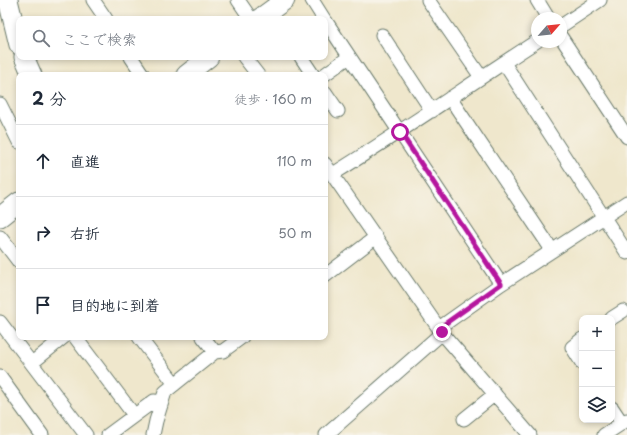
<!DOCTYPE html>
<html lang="ja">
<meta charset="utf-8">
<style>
:root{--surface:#fff;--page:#f6f6f7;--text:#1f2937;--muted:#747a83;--line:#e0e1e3}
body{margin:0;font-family:"Playpen Sans","Klee One",sans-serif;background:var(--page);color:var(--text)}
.controls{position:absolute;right:12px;bottom:12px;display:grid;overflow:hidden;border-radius:8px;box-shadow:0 2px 6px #0003}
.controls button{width:36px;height:36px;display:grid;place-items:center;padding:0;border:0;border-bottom:1px solid var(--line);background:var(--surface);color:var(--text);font:20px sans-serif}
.compass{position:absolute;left:531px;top:12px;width:36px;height:36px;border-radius:50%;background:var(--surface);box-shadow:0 2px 6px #0003;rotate:62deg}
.stop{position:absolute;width:12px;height:12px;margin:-9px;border:3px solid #b5179e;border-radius:50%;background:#fff}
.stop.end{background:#b5179e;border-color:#fff;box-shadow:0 1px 4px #0008}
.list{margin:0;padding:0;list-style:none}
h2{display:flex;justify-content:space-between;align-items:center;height:52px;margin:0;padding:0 16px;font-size:17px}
h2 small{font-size:13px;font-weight:400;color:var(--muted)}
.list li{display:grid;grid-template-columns:26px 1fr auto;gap:12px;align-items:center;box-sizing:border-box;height:72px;padding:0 16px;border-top:1px solid var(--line)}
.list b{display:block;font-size:15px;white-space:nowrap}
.list em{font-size:13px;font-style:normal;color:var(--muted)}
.icon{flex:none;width:22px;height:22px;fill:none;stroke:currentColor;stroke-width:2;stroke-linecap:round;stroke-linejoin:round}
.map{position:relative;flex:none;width:627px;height:435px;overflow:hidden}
.search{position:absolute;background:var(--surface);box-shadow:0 2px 6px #0003;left:16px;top:16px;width:312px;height:44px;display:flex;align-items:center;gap:10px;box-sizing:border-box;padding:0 14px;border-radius:8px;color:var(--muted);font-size:15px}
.panel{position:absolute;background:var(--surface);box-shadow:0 2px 6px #0003;left:16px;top:72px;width:312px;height:268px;border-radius:8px}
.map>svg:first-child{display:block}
</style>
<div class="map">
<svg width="627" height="435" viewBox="0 0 627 435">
<rect width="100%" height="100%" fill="#f7f3e8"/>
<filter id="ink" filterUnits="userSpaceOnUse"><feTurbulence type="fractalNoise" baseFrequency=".025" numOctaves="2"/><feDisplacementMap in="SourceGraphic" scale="8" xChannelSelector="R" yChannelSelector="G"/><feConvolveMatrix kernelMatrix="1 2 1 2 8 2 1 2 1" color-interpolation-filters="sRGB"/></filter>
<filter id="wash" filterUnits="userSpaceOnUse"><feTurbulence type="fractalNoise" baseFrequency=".012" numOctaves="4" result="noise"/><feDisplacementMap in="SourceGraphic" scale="16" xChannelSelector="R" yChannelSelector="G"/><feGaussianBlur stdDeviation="0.9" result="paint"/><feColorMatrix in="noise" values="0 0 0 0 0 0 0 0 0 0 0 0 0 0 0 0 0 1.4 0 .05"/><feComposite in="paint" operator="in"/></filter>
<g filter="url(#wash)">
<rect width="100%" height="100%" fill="#efe7cc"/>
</g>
<g filter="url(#ink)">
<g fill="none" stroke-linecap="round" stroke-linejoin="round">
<defs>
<path id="street" d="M93 0 106 19
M238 0 251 19
M312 0 324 19
M428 0 481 77
M537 0 548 18
M325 20 501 284
M561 26 600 0
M382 35 432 111
M561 37 627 137
M131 57 143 75
M244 57 258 75
M301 57 313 75
M504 63 627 253
M324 75 349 57
M325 92 338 111
M450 98 552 250
M0 104 19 142
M325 164 442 333 530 435
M333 174C402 131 469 85 537 41
M0 237 19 262
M325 276 376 237
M612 318 623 311
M0 322 86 435
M439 328 501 284 627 202
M75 337 134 415
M139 337 175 384
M582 339 572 347 582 363
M215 352 223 351 242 337
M32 363 64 337
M0 377 42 435
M612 408 622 423
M464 419 495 394
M108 435 154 401 162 402
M153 435 156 421 165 392 215 352 203 337
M326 435 442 333
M604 435 627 420"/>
<path id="secondary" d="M8 0 19 45
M259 19 285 0
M24 57 32 75
M186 75 209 57
M0 217 19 202"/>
</defs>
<use href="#street" stroke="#687869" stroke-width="15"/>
<use href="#secondary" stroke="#687869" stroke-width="21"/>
<use href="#street" stroke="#fff" stroke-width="13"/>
<use href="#secondary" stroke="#fff" stroke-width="19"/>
</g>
</g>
<g fill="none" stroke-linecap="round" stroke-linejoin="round" filter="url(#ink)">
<path stroke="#b5179e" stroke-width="5" d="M400 132 501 284 439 328 442 332"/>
</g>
</svg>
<div class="controls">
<button>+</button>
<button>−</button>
<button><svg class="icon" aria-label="layers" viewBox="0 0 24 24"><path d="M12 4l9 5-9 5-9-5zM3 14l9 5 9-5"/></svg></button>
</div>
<svg class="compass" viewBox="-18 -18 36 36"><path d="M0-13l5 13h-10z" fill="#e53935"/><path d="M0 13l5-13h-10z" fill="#747a83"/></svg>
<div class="stop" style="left:400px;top:132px"></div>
<div class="stop end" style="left:442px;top:332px"></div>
<div class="search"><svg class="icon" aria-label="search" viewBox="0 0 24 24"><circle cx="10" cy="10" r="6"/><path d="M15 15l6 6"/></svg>ここで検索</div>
<section class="panel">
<h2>2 分<small>徒歩 · 160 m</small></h2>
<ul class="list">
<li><svg class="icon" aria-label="ahead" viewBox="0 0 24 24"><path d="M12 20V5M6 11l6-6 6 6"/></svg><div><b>直進</b></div><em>110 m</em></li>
<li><svg class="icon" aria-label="right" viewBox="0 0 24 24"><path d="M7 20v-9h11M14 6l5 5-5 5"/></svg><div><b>右折</b></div><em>50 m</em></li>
<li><svg class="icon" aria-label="arrive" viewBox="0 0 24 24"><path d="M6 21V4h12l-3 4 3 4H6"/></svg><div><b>目的地に到着</b></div></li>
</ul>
</section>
</div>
